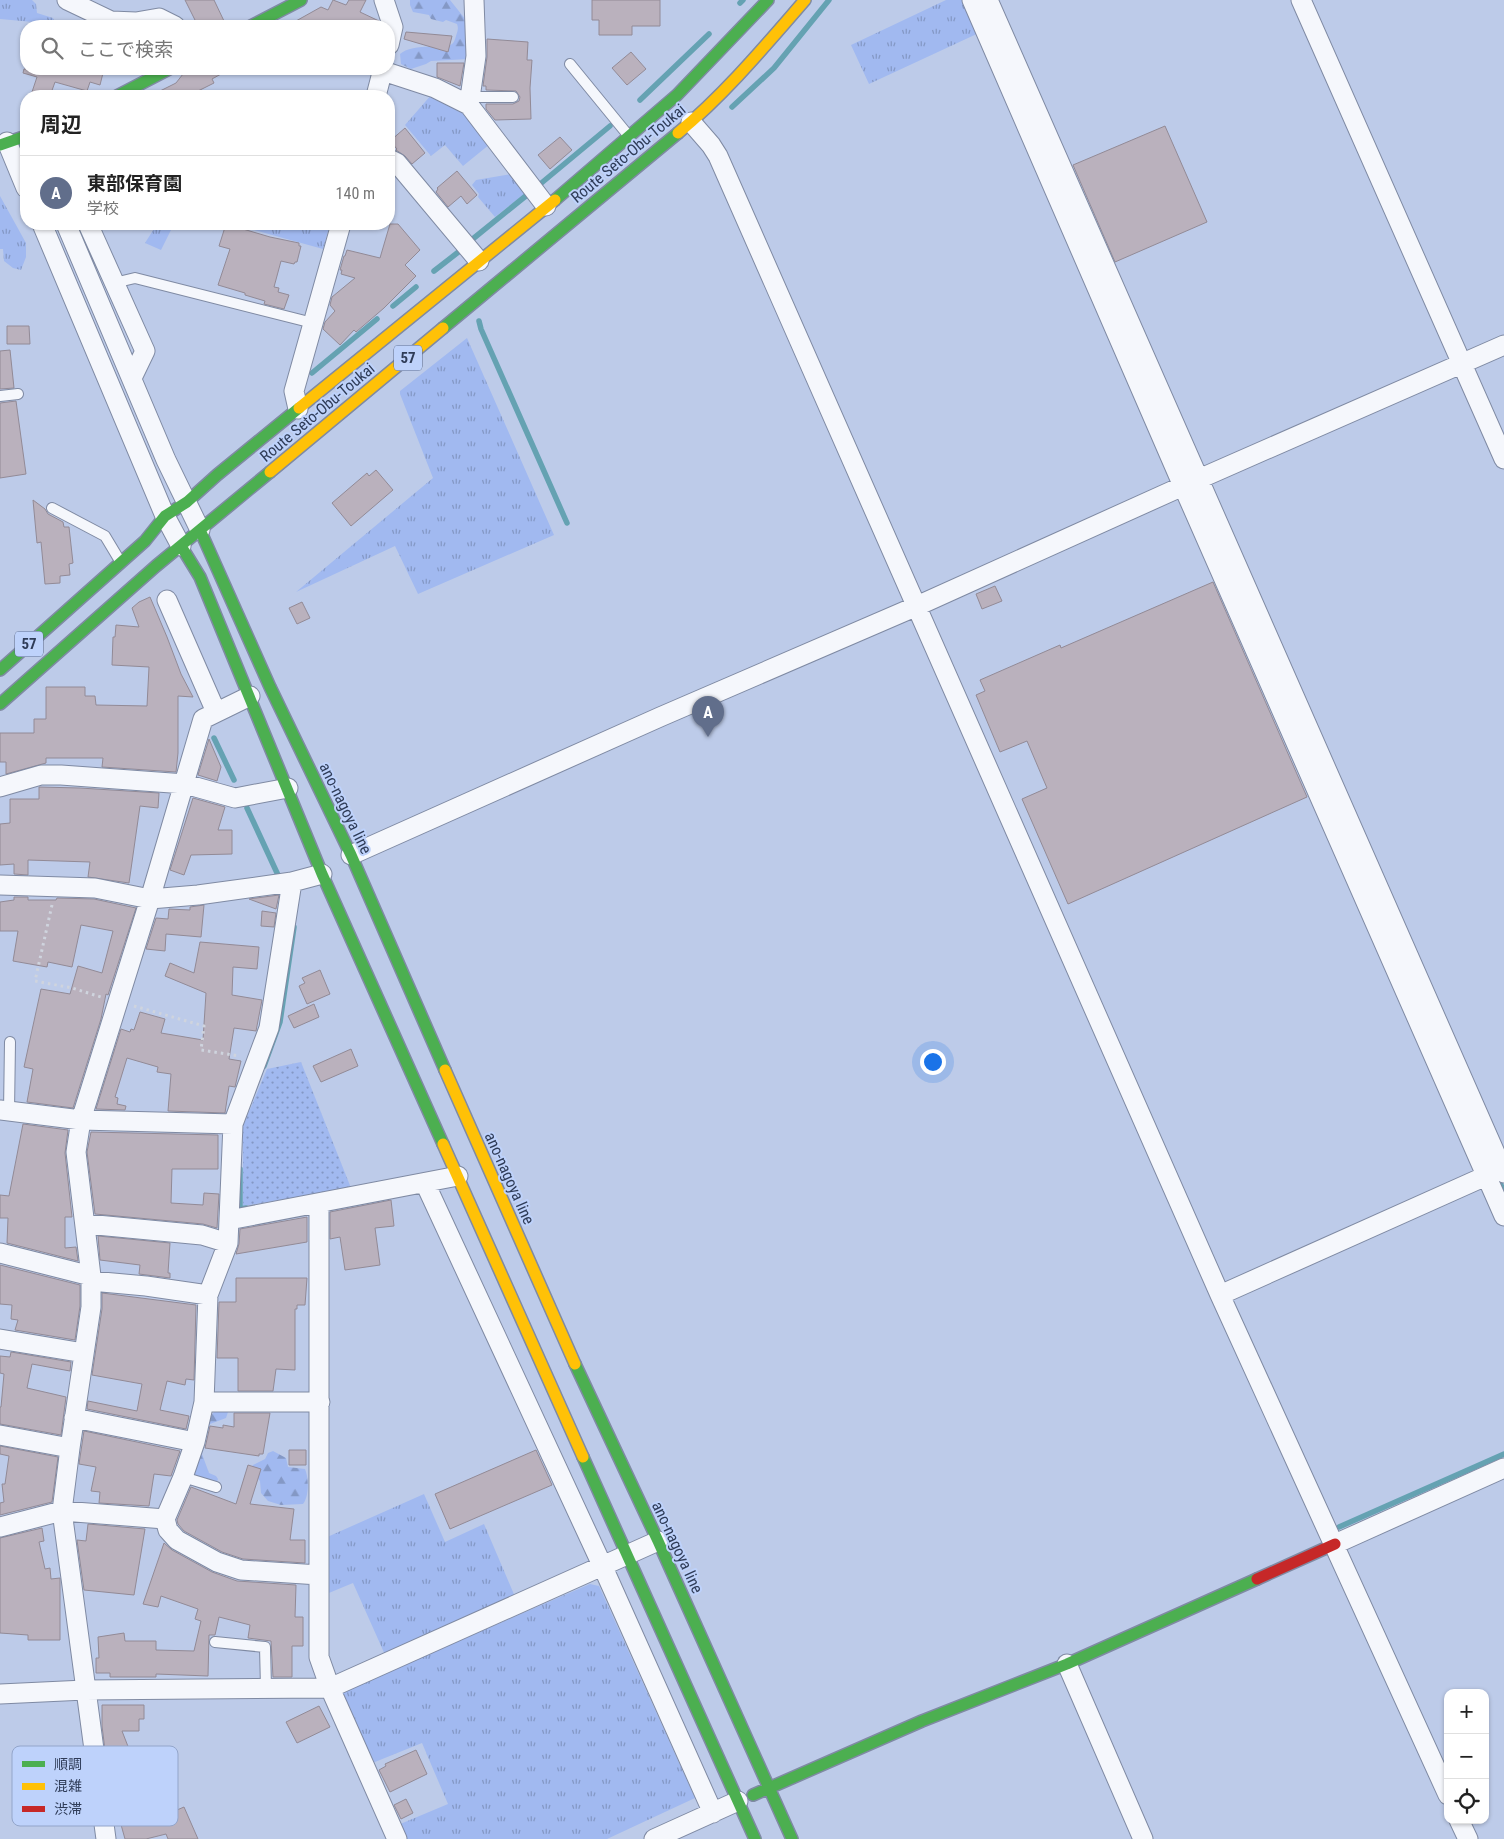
<!DOCTYPE html>
<html lang="ja">
<meta charset="utf-8">
<style>
:root{--surface:#fff;--page:#f2f2f2;--text:#222;--muted:#767676;--line:#e0e0e0;--accent:#616e8b}
body{margin:0;font-family:"Roboto Condensed","Noto Sans JP",sans-serif;background:var(--page);color:var(--text)}
.controls{position:absolute;right:15px;bottom:15px;display:grid;overflow:hidden;border-radius:10px;box-shadow:0 1px 4px #0004}
.controls button{width:45px;height:45px;display:grid;place-items:center;padding:0;border:0;border-bottom:1px solid var(--line);background:var(--surface);color:var(--text);font:25px sans-serif}
.you{position:absolute;left:932px;top:1061px;width:18px;height:18px;margin:-12px;border:4px solid #fff;border-radius:50%;background:#1a73e8;box-shadow:0 0 0 8px #1a73e833}
.badge{display:grid;place-items:center;width:32px;height:32px;border-radius:50%;background:var(--accent);color:#fff;font-size:16px;font-weight:700}
.pin{position:absolute;translate:-50% -41px;filter:drop-shadow(0 1px 2px #0008)}
.pin::after{content:'';position:absolute;top:26px;width:18px;height:15px;background:inherit;clip-path:polygon(0 0,100% 0,50% 100%)}
.list{margin:0;padding:0;list-style:none}
h2{display:flex;justify-content:space-between;align-items:center;height:65px;margin:0;padding:0 20px;font-size:21px}
h2 small{font-size:16px;font-weight:400;color:var(--muted)}
.list li{display:grid;grid-template-columns:32px 1fr auto;gap:15px;align-items:center;box-sizing:border-box;height:75px;padding:0 20px;border-top:1px solid var(--line)}
.list b{display:block;font-size:19px;white-space:nowrap}
.list p{margin:0;font-size:16px;white-space:nowrap;color:var(--muted)}
.list em{font-size:16px;font-style:normal;color:var(--muted)}
.icon{flex:none;width:28px;height:28px;fill:none;stroke:currentColor;stroke-width:2;stroke-linecap:round;stroke-linejoin:round}
.map{position:relative;flex:none;width:1504px;height:1839px;overflow:hidden}
.search{position:absolute;background:var(--surface);box-shadow:0 1px 4px #0004;left:20px;top:20px;width:375px;height:55px;display:flex;align-items:center;gap:12px;box-sizing:border-box;padding:0 18px;border-radius:20px;color:var(--muted);font-size:19px}
.panel{position:absolute;background:var(--surface);box-shadow:0 1px 4px #0004;left:20px;top:90px;width:375px;height:140px;border-radius:20px}
.map>svg:first-child{display:block}
</style>
<div class="map">
<svg width="1504" height="1839" viewBox="0 0 1504 1839">
<defs>
<pattern id="grass-tufts" width="24" height="20" patternUnits="userSpaceOnUse" patternTransform="scale(1.25)"><rect width="24" height="20" fill="#a1b9f0"/><path d="M3 7l-1-3M5 7V3M7 7l1-3M15 17l-1-3M17 17v-4M19 17l1-3" fill="none" stroke="#8498c5"/></pattern>
<pattern id="forest-firs" width="22" height="20" patternUnits="userSpaceOnUse" patternTransform="scale(1.25)"><rect width="22" height="20" fill="#a1b9f0"/><path d="M5 1l3.5 6h-7zM16 11l3.5 6h-7z" fill="#8498c5"/></pattern>
<pattern id="park-dots" width="8" height="8" patternUnits="userSpaceOnUse" patternTransform="scale(1.25)"><rect width="8" height="8" fill="#a1b9f0"/><path d="M2 2h.1M6 6h.1" fill="none" stroke="#8498c5" stroke-width="1.8" stroke-linecap="round"/></pattern>
</defs>
<rect width="100%" height="100%" fill="#bdcbe9"/>
<path fill="url(#grass-tufts)" d="M0 0H32L36 4 37 13 53 18 56 25 55 26H37L33 22 0 19Z
M946 0H966L981 32 869 84 851 45Z
M432 94 466 112 490 144 463 166 445 145 431 156 405 125Z
M512 174 527 192 495 217 478 197 479 194 472 185 476 180Z
M0 196 26 243V257L21 270 13 268 4 261 3 249H0Z
M157 224H174L161 250 145 243Z
M232 224H330L323 249Z
M467 338 554 535 418 594 395 546 296 592 433 478 400 394V391Z
M424 1494 445 1542 484 1524 516 1599 386 1657 353 1583 324 1595 325 1538Z
M590 1584 599 1586 695 1798 607 1839H404L398 1825 448 1804 422 1743 370 1764 339 1693Z"/>
<path fill="url(#forest-firs)" d="M410 0H450L470 25 469 59 431 61 426 64 411 69 401 64 400 54C407 47 427 46 437 47 447 42 452 51 456 36 457 32 459 29 457 24L446 20 443 22 431 19 429 15 413 12 410 5Z
M223 1408 228 1412 226 1418 210 1424 202 1454 209 1473 216 1476 218 1479 217 1482 192 1475 207 1421 214 1412Z
M273 1451 286 1458 288 1467 305 1469C309 1478 309 1497 303 1504L281 1505 268 1501 261 1493 260 1481 250 1470 253 1465 265 1459 268 1453Z"/>
<path fill="url(#park-dots)" d="M301 1062 351 1188 243 1206V1126L267 1069Z"/>
<g fill="none" stroke-linecap="round" stroke-linejoin="round">
<path stroke="#65a2b2" stroke-width="5.5" d="M740 3 743 0
M640 100 709 34
M732 107 774 68 829 0
M539 185 610 126
M469 242 527 195
M434 271 461 250
M393 306 416 287
M479 321 481 329 567 523
M312 373 377 319
M214 738 234 780
M247 808 278 875
M264 1066 280 1022 294 927
M240 1169V1209L246 1208
M1499 1181 1504 1192
M1339 1527 1504 1454"/>
</g>
<path fill="#bab1bd" stroke="#928a96" d="M185 0H214L224 21 212 26H198Z
M333 0 346 5 349 0H366L360 12 379 21 381 26H287L321 7 328 10Z
M592 0H660V26H632V35H599V20H592Z
M406 32 452 36 448 52 404 39Z
M487 39 528 42 527 60H532L530 88 531 119 495 120 486 109V104H513L519 101 520 97 516 91 486 90V86H483L487 57Z
M631 52 646 69 627 85 612 68Z
M437 63H464L460 86 437 77Z
M24 69H104L100 85 90 82 87 91 55 82 50 96H44L32 92 37 77 23 73Z
M194 69H230L212 79 214 83 188 96H150L176 83 183 74Z
M1165 126 1207 222 1115 262 1073 165Z
M405 128 425 153 412 164 405 156 396 150 397 149 390 141Z
M560 137 572 150 550 169 538 155Z
M457 171 477 195 467 204 461 196 448 207 436 192 438 189 437 188Z
M226 224 270 237 299 243V246H301L297 262H295L294 264 281 261 274 287 279 288 278 292 289 295 284 309 264 304 265 301 245 295V293L218 285 230 249 219 246Z
M390 224H398L420 250 405 265 416 276 384 308 356 332 354 330 340 345 323 329 325 322 335 311 330 305 332 297 355 278 341 274 342 270H340L344 256H345L347 250 380 258Z
M7 326H29L30 344H7Z
M10 350 14 388 0 389V351Z
M16 401 26 474 0 478V403Z
M376 470 393 490 351 526 332 503 367 473 369 476Z
M33 500 45 509 48 514 63 522 64 527H69L73 563 69 564 70 575 60 576V583L45 584 41 542 37 543Z
M1213 582 1307 797 1068 904 1022 799 1047 788 1027 741 1000 752 976 695 985 691 980 680 1060 645 1061 648Z
M995 586 1002 601 982 609 976 594Z
M150 597 167 637 181 674 193 697 178 696V753L176 772 102 767 103 758H46V763L6 774V762H0V733H34V719H46V687H85V696H95L96 705 147 706 149 667 112 665 113 637H115L116 625 139 627 132 608 139 602Z
M302 602 310 618 297 624 289 608Z
M209 739 221 767 217 781 198 775Z
M39 787 80 788 159 793 158 808 140 806 129 883 88 877 90 862 28 860V875L14 874V864L0 865V824L10 823V799H39Z
M193 798 225 807 218 830H232V854L191 855 184 875 170 870Z
M279 895 276 909 249 899Z
M14 897H28V900H56L57 898 94 899 136 908 108 995 106 994 101 1019 73 1108 27 1102 33 1069 24 1067 41 989 70 994 78 966 102 973 113 931 81 925 72 967 48 962 47 967 13 961 18 931H0V902L14 900Z
M204 905 201 937 166 934 165 951 146 949 156 918 168 919 169 909 190 910V907Z
M262 911 276 913 274 927 261 926Z
M200 942 259 947 257 969 233 967 232 995 262 1000 256 1031 234 1028 229 1059 241 1061 235 1087 229 1086 225 1113 168 1111 171 1074 157 1072 158 1067 127 1058 115 1097 118 1098 117 1104 126 1106 125 1110 96 1109 121 1029 130 1032 131 1029 134 1030 140 1012 165 1019 161 1033 203 1040 206 993 165 976 170 963 194 973Z
M320 970 330 994 307 1004 299 986 305 983 302 978Z
M314 1004 319 1017 294 1028 288 1016Z
M351 1049 358 1066 321 1082 313 1066Z
M23 1124 68 1130 65 1153 72 1217H65V1248L76 1247 78 1261 7 1243 8 1218H0V1195L9 1196Z
M91 1132 218 1135V1169H172L171 1203 203 1205 204 1193 219 1194 217 1228 203 1224 95 1214 87 1152Z
M391 1200 394 1226 375 1228 380 1265 345 1270 340 1237 330 1239V1212Z
M307 1217V1242L236 1254 239 1244 240 1229Z
M98 1236 170 1243 168 1273H170V1278L139 1274 140 1265 100 1260Z
M0 1265 80 1285V1306L75 1340 15 1330 18 1320 11 1319 12 1305 0 1304Z
M236 1278H307L305 1305H297V1309H295V1370L276 1369 273 1391H238V1358H217L219 1302H236Z
M102 1293 196 1305 194 1380 186 1379 185 1385 167 1381 160 1410 189 1416 186 1429 87 1409 88 1401 137 1411 142 1384 92 1375 102 1309Z
M11 1352 71 1362 70 1371 32 1364 27 1388 66 1397 61 1435 0 1424V1407H1L4 1374 0 1373V1356L10 1357Z
M234 1413H270L263 1454H259V1456L205 1448 210 1426 223 1428V1425L234 1427Z
M84 1431 180 1451 171 1476 154 1474 149 1506 99 1503 100 1492 91 1491 96 1467 79 1464Z
M0 1446 58 1457 52 1502 0 1515V1503L4 1502 2 1484H5L9 1456 0 1454Z
M289 1450H306V1465H289Z
M536 1450 552 1485 450 1529 435 1494Z
M248 1465 261 1469 250 1504 294 1509 290 1540H305V1563L243 1559 222 1552 184 1531 178 1524 177 1520 191 1487 236 1504Z
M88 1524 145 1529 134 1595 84 1590 77 1540 86 1541Z
M42 1528 44 1541 39 1542 45 1569 50 1568 51 1579 60 1578V1640H28V1635L0 1633V1538Z
M164 1543 172 1550 212 1572 237 1581 296 1585 295 1617H303V1646H292V1677H273L271 1641 248 1638 250 1625 219 1617 215 1635H209L208 1676 156 1674V1677H110V1673H96V1658H99L98 1637 124 1633 125 1641H156V1650L194 1651 201 1621 195 1619 198 1609 161 1596 158 1607 143 1604Z
M102 1705H144V1719H139V1731H122L129 1749 108 1757 105 1750 102 1726Z
M319 1706 330 1727 297 1743 286 1722Z
M416 1750 427 1774 390 1792 379 1770 386 1766 385 1764Z
M406 1799 413 1813 401 1819 394 1805Z
M174 1801 177 1810 184 1807 198 1839H168L166 1834 146 1839H125L120 1821 158 1813 156 1808Z"/>
<g fill="none" stroke-linecap="round" stroke-linejoin="round">
<defs>
<path id="lane" d="M570 64 628 135
M470 97H513
M114 283 135 278 313 323
M0 396 18 394
M52 508 105 536 120 561
M9 1111 10 1042
M183 1477 216 1487
M215 1642 265 1647 266 1688"/>
<path id="street" d="M67 0 111 21 136 22 159 18 175 26
M384 0 393 27 389 45
M972 0 1183 486 1504 1216
M988 0 1504 1173
M1301 0 1504 459
M383 71 435 88 469 105 546 206
M376 96 383 69
M469 105 476 56 474 0
M691 122 711 145 718 156 1220 1295 1448 1795
M7 142 26 188
M389 159 397 163 479 261
M42 224 165 516 181 546
M66 224 166 460 200 530
M88 224 145 351 132 378
M298 409 294 391 341 224
M167 600 216 712
M0 787 41 775H61L185 784 235 798 288 788
M351 855 660 717 917 606 1183 486 1504 345
M0 885 95 888 150 899 198 895 292 882 322 874
M0 1110 81 1120 233 1124
M425 1183 602 1565 713 1813
M319 1203V1657L330 1688 397 1839
M229 1220 458 1176
M86 1224 202 1235 228 1243
M0 1253 91 1276
M91 1281 146 1286 208 1295
M1220 1295 1497 1171
M0 1339 84 1353
M204 1402H320
M74 1418 195 1442
M0 1435 70 1448
M165 1519 168 1530 177 1540 217 1562 241 1570 319 1575
M0 1527 62 1511 165 1519 183 1477 195 1442 204 1402 208 1295 228 1243 233 1124 269 1028 292 882
M1335 1544 1504 1468
M1067 1664 1143 1839
M0 1694 85 1690 330 1688 658 1541
M1459 1820 1468 1839
M106 1839 62 1511 70 1448 91 1307V1276L76 1152 81 1120 150 899 203 719 250 696
M654 1839 738 1801"/>
<path id="fast" d="M251 26 301 0
M117 96 169 69
M0 145 26 136
M555 200 677 95 768 0
M443 328 678 133
M200 530 270 687 351 855 445 1070
M181 546 200 577 322 874 443 1144
M0 670 145 541 165 516 187 502 217 475 299 408
M0 704 156 566 270 472
M575 1364 658 1541 792 1839
M583 1457 755 1839
M753 1795 922 1721 1067 1664 1257 1579"/>
<path id="slow" d="M678 133C725 94 765 46 805 0
M299 408 555 200
M270 472 443 328
M445 1070 575 1364
M443 1144 583 1457"/>
<path id="jam" d="M1257 1579 1335 1544"/>
</defs>
<use href="#lane" stroke="#7f8aa3" stroke-width="12"/>
<use href="#street" stroke="#7f8aa3" stroke-width="21"/>
<use href="#fast" stroke="#7f8aa3" stroke-width="14"/>
<use href="#slow" stroke="#7f8aa3" stroke-width="14"/>
<use href="#jam" stroke="#7f8aa3" stroke-width="14"/>
<path stroke="#cfd4de" stroke-width="3" stroke-dasharray="2.5 4" stroke-linecap="butt" d="M52 905 35 981 72 988 101 997
M134 1006 204 1026 201 1050 240 1056"/>
<use href="#lane" stroke="#f5f7fc" stroke-width="10"/>
<use href="#street" stroke="#f5f7fc" stroke-width="19"/>
<use href="#fast" stroke="#4caf50" stroke-width="11"/>
<use href="#slow" stroke="#ffc107" stroke-width="11"/>
<use href="#jam" stroke="#c62828" stroke-width="11"/>
</g>
<g text-anchor="middle" stroke-width="4" stroke-linejoin="round" paint-order="stroke">
<g fill="#bed2fb" stroke="#5a6989" stroke-width="1">
<rect x="394" y="345.5" width="28" height="25" rx="4"/>
<rect x="15" y="631.5" width="28" height="25" rx="4"/>
</g>
<g font-size="15" font-weight="bold" fill="#2f3c58">
<text x="408" y="363">57</text>
<text x="29" y="649">57</text>
</g>
<g font-size="16" fill="#2f3c58" stroke="#bed2fb">
<text transform="translate(628 153) rotate(-40)" y="6">Route Seto-Obu-Toukai</text>
<text transform="translate(317 412) rotate(-40)" y="6">Route Seto-Obu-Toukai</text>
<text transform="translate(346 808) rotate(64)" y="6">ano-nagoya line</text>
<text transform="translate(510 1178) rotate(66)" y="6">ano-nagoya line</text>
<text transform="translate(678 1547) rotate(65)" y="6">ano-nagoya line</text>
</g>
</g>
<rect x="12" y="1746" width="166" height="80" rx="8" fill="#bed2fb" stroke="#93a5ca" stroke-width="1"/>
<rect x="22" y="1761" width="23" height="6" fill="#4caf50"/>
<rect x="22" y="1783" width="23" height="7" fill="#ffc107"/>
<rect x="22" y="1806" width="23" height="6" fill="#c62828"/>
<g font-size="14" fill="#2f3c58">
<text x="54" y="1769">順調</text>
<text x="54" y="1791">混雑</text>
<text x="54" y="1814">渋滞</text>
</g>
</svg>
<div class="controls">
<button>+</button>
<button>−</button>
<button><svg class="icon" aria-label="locate" viewBox="0 0 24 24"><circle cx="12" cy="12" r="6"/><path d="M12 2v4M12 18v4M2 12h4M18 12h4"/></svg></button>
</div>
<div class="you"></div>
<div class="pin badge" style="left:708px;top:737px">A</div>
<div class="search"><svg class="icon" aria-label="search" viewBox="0 0 24 24"><circle cx="10" cy="10" r="6"/><path d="M15 15l6 6"/></svg>ここで検索</div>
<section class="panel">
<h2>周辺<small></small></h2>
<ul class="list">
<li><span class="badge">A</span><div><b>東部保育園</b><p>学校</p></div><em>140 m</em></li>
</ul>
</section>
</div>
